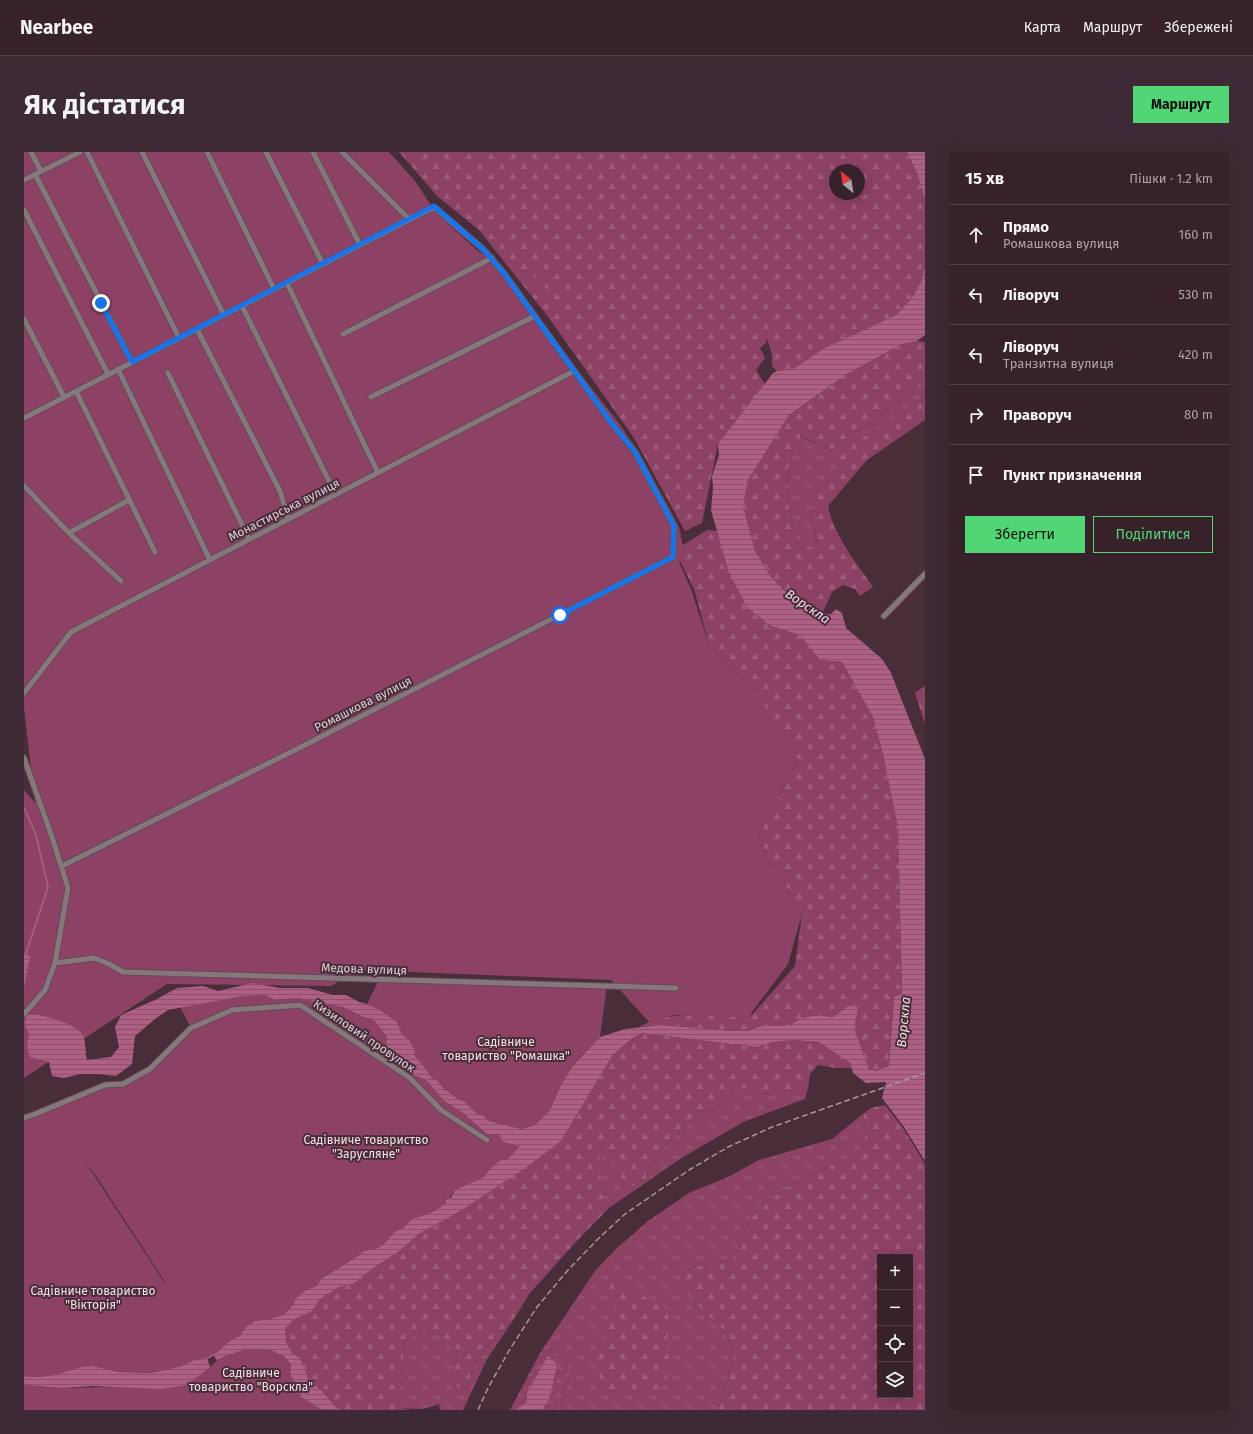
<!DOCTYPE html>
<html lang="uk">
<meta charset="utf-8">
<style>
:root{--surface:#37222c;--page:#3e2a34;--text:#f1f3f6;--muted:#aaa4a9;--line:#513f48;--accent:#50d675}
body{margin:0;font-family:"Fira Sans",sans-serif;background:var(--page);color:var(--text)}
.controls{position:absolute;right:12px;bottom:12px;display:grid;overflow:hidden;border-radius:0px;box-shadow:0 4px 16px #0002}
.controls button{width:36px;height:36px;display:grid;place-items:center;padding:0;border:0;border-bottom:1px solid var(--line);background:var(--surface);color:var(--text);font:20px sans-serif}
.compass{position:absolute;left:805px;top:12px;width:36px;height:36px;border-radius:50%;background:var(--surface);box-shadow:0 4px 16px #0002;rotate:330deg}
.stop{position:absolute;width:12px;height:12px;margin:-9px;border:3px solid #1a73e8;border-radius:50%;background:#fff}
.stop.end{background:#1a73e8;border-color:#fff;box-shadow:0 1px 4px #0008}
.list{margin:0;padding:0;list-style:none}
h2{display:flex;justify-content:space-between;align-items:center;height:52px;margin:0;padding:0 16px;font-size:17px}
h2 small{font-size:13px;font-weight:400;color:var(--muted)}
.list li{display:grid;grid-template-columns:26px 1fr auto;gap:12px;align-items:center;box-sizing:border-box;height:60px;padding:0 16px;border-top:1px solid var(--line)}
.list b{display:block;font-size:15px;white-space:nowrap}
.list p{margin:0;font-size:13px;white-space:nowrap;color:var(--muted)}
.list em{font-size:13px;font-style:normal;color:var(--muted)}
.actions{display:flex;gap:8px;padding:12px 16px}
.actions a{flex:1;padding:9px 0;border:1px solid var(--accent);border-radius:0px;text-align:center;font-size:14px;color:var(--accent)}
.actions .main{background:var(--accent);color:#111}
.icon{flex:none;width:22px;height:22px;fill:none;stroke:currentColor;stroke-width:2;stroke-linecap:round;stroke-linejoin:round}
.map{position:relative;flex:none;width:901px;height:1258px;overflow:hidden;border-radius:0px}
header{display:flex;align-items:center;gap:24px;box-sizing:border-box;height:56px;padding:0 20px;background:var(--surface);border-bottom:1px solid var(--line)}
header strong{font-size:19px}
nav{display:flex;gap:22px;margin-inline-start:auto;font-size:14px}
.intro{display:flex;align-items:center;justify-content:space-between;box-sizing:border-box;height:96px;padding:0 24px}
h1{margin:0;font-size:28px}
.button{padding:10px 18px;border-radius:0px;background:var(--accent);color:#111;font-size:14px;font-weight:700}
main{display:flex;gap:24px;padding:0 24px}
aside{flex:1;background:var(--surface);border-radius:0px;box-shadow:0 4px 16px #0002}
.map>svg:first-child{display:block}
</style>
<header>
<strong>Nearbee</strong>
<nav><a>Карта</a><a>Маршрут</a><a>Збережені</a></nav>
</header>
<div class="intro"><h1>Як дістатися</h1><a class="button">Маршрут</a></div>
<main>
<div class="map">
<svg width="901" height="1258" viewBox="0 0 901 1258">
<defs>
<pattern id="grass-tufts" width="24" height="20" patternUnits="userSpaceOnUse"><rect width="24" height="20" fill="#8d4165"/><path d="M3 7l-1-3M5 7V3M7 7l1-3M15 17l-1-3M17 17v-4M19 17l1-3" fill="none" stroke="#9d5b7a"/></pattern>
<pattern id="forest-firs" width="22" height="20" patternUnits="userSpaceOnUse"><rect width="22" height="20" fill="#8d4165"/><path d="M5 1l3.5 6h-7zM16 11l3.5 6h-7z" fill="#9d5b7a"/></pattern>
<pattern id="wetland-marsh" width="20" height="14" patternUnits="userSpaceOnUse"><rect width="20" height="14" fill="#8d4165"/><path d="M1 5h8M5 5V1M11 12h8M15 12V8" fill="none" stroke="#9d5b7a"/></pattern>
<pattern id="water-rules" width="6" height="5" patternUnits="userSpaceOnUse"><rect width="6" height="5" fill="#af5f84"/><path d="M0 2.5h6" fill="none" stroke="#89536c"/></pattern>
</defs>
<rect width="100%" height="100%" fill="#492e3a"/>
<path fill="url(#grass-tufts)" d="M901 231V245L810 305 819 315 793 339 786 361 794 395 774 397 764 350 763 318 775 284 807 298Z
M709 936H721L735 941 755 943H772L784 936 781 947 719 970 656 1007 585 1056 576 1036V996L605 1037 622 1027 627 1013 637 998 665 970 676 969 685 960 704 949Z
M839 962 843 980 837 995 827 1005 806 1014 767 1033 746 1047 728 1064 709 1107 663 1116 667 1147 700 1178 710 1204 694 1258H535L546 1222 540 1205 525 1195 516 1201 571 1119 591 1098 624 1069 665 1041 704 1025 735 1008 808 987Z
M488 1170 463 1207 439 1258H416L415 1252C400 1258 391 1258 374 1255L381 1187 413 1180 434 1199 428 1233 442 1237 454 1203Z"/>
<path fill="url(#forest-firs)" fill-rule="evenodd" d="M375 0H883L893 21 901 48V115L897 130 888 146 872 163 799 197 769 217 753 219 748 214V202L743 187 742 191 736 196 741 206 732 218 741 232 694 292 678 371 661 379 610 286 525 166 455 78 413 44ZM811 18H835V42H811Z
M893 189 901 190V231L807 298 776 284 763 318 764 350 774 397 794 394 786 361 793 339 819 315 809 305 901 245V268L843 308 804 354C810 384 832 410 849 435L836 444 831 437 819 433 808 440 798 462 791 461 773 451 747 425 731 399 719 354 724 328 765 263 823 222 878 192Z
M683 378 693 379 704 418 747 474 776 483 796 508 818 510 849 565 859 602 874 676 878 841 870 845 865 914 851 919 845 917 829 877 833 855 824 854 809 865C792 863 780 862 766 874H737L724 879H708L636 873 615 875C647 857 691 864 726 865L771 814 778 762 766 744 756 716 743 709 735 680 773 610 718 526 685 493 671 440 651 398Z
M901 534V572L891 541Z
M618 881 732 895 749 890 770 888 795 890 826 911 827 916H811L794 913 786 922 784 936 772 943H755L735 941 721 936H709L704 949 685 960 676 969 665 970 637 998 627 1013 622 1027 605 1037 576 996V1036L585 1056 551 1091 506 1141 488 1170 454 1203 442 1237 427 1233 434 1199 412 1180 381 1188 374 1255 387 1258H317L311 1254 296 1237 285 1229 280 1215 276 1206 269 1202 262 1190 261 1177 269 1168 288 1159 296 1147 315 1135 329 1132 348 1117 374 1100 395 1082 438 1058 537 989 588 904 607 887Z
M861 953 879 976 901 1012V1258H694L710 1204 700 1178 667 1147 658 1131 663 1116 709 1107 728 1064 746 1047 767 1033 806 1014 826 1005 837 995 843 980 839 962 847 956ZM856 1105H886V1243H856Z
M586 1129 598 1132 609 1140 618 1143 642 1157 647 1174 641 1194 647 1212 641 1232 630 1243 611 1241 584 1240 576 1225 570 1207 579 1191 585 1172 596 1163 587 1144Z"/>
<path fill="url(#wetland-marsh)" d="M525 1195 540 1205 546 1222 535 1258H486L516 1201Z"/>
<path fill="#8d4165" fill-rule="evenodd" d="M0 0H365L391 29 412 61 453 98 468 109 594 270 617 304 655 375 660 399 655 410 667 437 685 493 718 526 771 592 773 610 735 680 743 709 756 716 766 744 778 762 764 812 728 860 726 865 652 863 625 870 587 828 335 818 307 834 143 832 0 926V638L11 651 0 556Z
M512 123 525 140 516 147 503 130Z
M355 828 583 834 576 885 548 915 537 933 526 958 511 973 497 977 465 969 460 964 452 961 441 950 434 947 419 936 413 928 408 926 402 917 391 904 390 897 385 888 378 882 373 870 356 858 343 852Z
M240 843 251 848 274 846 300 851 319 855 339 865 349 867 363 885V896L369 898 382 909 380 916 389 923 402 928 420 949 439 961 464 983 475 982 497 994 483 1008 465 1018 460 1025 431 1038 422 1051 409 1060 388 1067 379 1076 369 1081 362 1090 354 1096 340 1099 331 1106 297 1127 293 1134 282 1138 272 1146 269 1153 259 1163 246 1167 231 1169 222 1175 216 1184 207 1188 191 1202 183 1206 172 1207 158 1214 127 1221 95 1220 69 1214 31 1223 12 1225 0 1224V966L81 933 99 932 126 917 167 876 156 855 219 844ZM62 1011 72 1024 141 1130H140Z
M223 1197 247 1198 261 1205 267 1214V1224L277 1245 298 1258H0V1233L38 1236 163 1233 193 1209 201 1204Z"/>
<path fill="url(#water-rules)" d="M883 0H901V48L893 21Z
M901 115V183L893 189 878 192 823 222 765 263 724 328 719 354 731 399 747 425 773 451 791 461 807 462 812 457 818 461 822 476 858 507 867 521 901 607V1009L880 975 858 946 862 930 842 931 829 921 826 911 795 890 770 888 749 890 732 895 618 881 607 887 588 904 537 989 504 1014 438 1058 395 1082 374 1100 348 1117 329 1132 315 1135 296 1147 288 1159 269 1168 261 1177 262 1190 269 1202 276 1206 280 1215 285 1229 296 1237 311 1254 317 1258H298L277 1245 267 1224V1213L261 1205 247 1198 223 1197 201 1204 193 1209 190 1204 191 1202 207 1188 216 1184 222 1175 231 1169 246 1167 259 1163 269 1153 272 1146 282 1138 293 1134 297 1127 331 1106 340 1099 354 1096 362 1090 369 1081 379 1076 388 1067 409 1060 422 1051V1047L427 1046 431 1038 460 1025 465 1018 477 1008H483L496 994 479 990 475 982 464 983 439 961 420 949 402 928 389 923 380 916 382 909 369 898 362 896 363 885 349 867 339 865 319 855 274 846 251 848 240 843 219 844 144 858 131 867 111 884 108 912 92 924 73 922H57L40 926 28 924 25 910 6 905 3 895 5 881C0 874 0 869 4 862 17 862 51 871 59 883 62 889 61 901 63 908L87 905 95 895 91 875 97 863 133 847 153 836 179 834 194 839 229 831 256 836H284L309 843H322L335 850 343 852 356 858 373 870 378 882 385 888 390 897 391 904 402 917 408 926 413 928 419 936 434 947 441 950 452 961 460 964 465 969 497 977 511 973 526 958 537 933 548 915 576 885 601 877 636 873 708 879H724L737 874H766C780 862 792 863 809 865L824 854 834 855 830 877 845 917 851 919 865 914 870 845 878 841 874 676 859 602 849 565 818 510 796 508 776 483 747 474 723 455 704 418 687 358 689 336 688 324 695 303 694 292 749 221 753 219 769 217 799 197 872 163 888 146 897 130Z
M2 800 4 802 6 806 0 835V802Z
M524 1204 533 1212 526 1244 518 1258H491L503 1250V1241Z
M183 1206 186 1215 163 1233 137 1237 68 1234 38 1236 0 1233V1224L13 1225 31 1223 58 1215 69 1214 95 1220 127 1221 158 1214 172 1207Z"/>
<g fill="none" stroke-linecap="round" stroke-linejoin="round">
<path stroke="#af5f84" stroke-width="1.5" d="M0 655 12 683 24 735 2 801
M182 1207 191 1202"/>
<defs>
<path id="minor" d="M7 0 17 19
M63 0 155 186
M118 0 200 163
M183 0 250 137
M242 0 299 112
M289 0 336 93
M318 0 386 68
M11 22 108 210
M0 28 56 0
M0 58 84 222
M263 131 354 321
M218 154 312 343
M0 167 40 245
M173 177 256 339 264 367
M319 182 468 106
M94 217 186 408
M144 221 225 387
M52 239 131 400
M347 245 511 164
M0 266 410 55 459 97 479 120 589 273 611 300 650 374 649 405 275 596 38 714
M0 334 45 381 97 429
M45 381 105 348
M860 464 901 422
M0 541 47 480 550 219
M0 606 28 685 44 736 31 811 21 838 0 862
M31 811 70 806 85 812 99 820 652 836
M0 966 9 963 81 933 99 932 126 917 167 876 208 858 276 853 386 926 417 958 463 988"/>
</defs>
<use href="#minor" stroke="#644b56" stroke-width="7"/>
<use href="#minor" stroke="#86777d" stroke-width="5"/>
<path stroke="#a8929b" stroke-width="1.5" stroke-dasharray="6 3" stroke-linecap="butt" d="M454 1258 464 1236 486 1197 513 1155 544 1118 574 1087 601 1062 665 1018 704 995 748 975 901 921"/>
</g>
<g fill="none" stroke-linecap="round" stroke-linejoin="round">
<path stroke="#1a73e8" stroke-width="5" d="M77 151 108 210 410 54 459 97 479 120 589 273 611 300 650 374 649 405 536 463"/>
</g>
<g text-anchor="middle" stroke-width="4" stroke-linejoin="round" paint-order="stroke">
<g font-size="12" fill="#dfcdd4" stroke="#492e3a">
<text transform="translate(260 358) rotate(-27)" y="4">Монастирська вулиця</text>
<text transform="translate(339 552) rotate(-27)" y="4">Ромашкова вулиця</text>
<text transform="translate(340 817) rotate(2)" y="4">Медова вулиця</text>
<text transform="translate(340 884) rotate(34)" y="4">Кизиловий провулок</text>
</g>
<g font-size="12" fill="#f5dde6" stroke="#492e3a">
<text x="482" y="894">Садівниче<tspan x="482" dy="14">товариство "Ромашка"</tspan></text>
<text x="342" y="992">Садівниче товариство<tspan x="342" dy="14">"Зарусляне"</tspan></text>
<text x="69" y="1143">Садівниче товариство<tspan x="69" dy="14">"Вікторія"</tspan></text>
<text x="227" y="1225">Садівниче<tspan x="227" dy="14">товариство "Ворскла"</tspan></text>
</g>
<g font-size="13" font-style="italic" fill="#f3dce5" stroke="#492e3a">
<text transform="translate(784 454) rotate(34)" y="5">Ворскла</text>
<text transform="translate(879 870) rotate(-85)" y="5">Ворскла</text>
</g>
</g>
</svg>
<div class="controls">
<button>+</button>
<button>−</button>
<button><svg class="icon" aria-label="locate" viewBox="0 0 24 24"><circle cx="12" cy="12" r="6"/><path d="M12 2v4M12 18v4M2 12h4M18 12h4"/></svg></button>
<button><svg class="icon" aria-label="layers" viewBox="0 0 24 24"><path d="M12 4l9 5-9 5-9-5zM3 14l9 5 9-5"/></svg></button>
</div>
<svg class="compass" viewBox="-18 -18 36 36"><path d="M0-13l5 13h-10z" fill="#e53935"/><path d="M0 13l5-13h-10z" fill="#aaa4a9"/></svg>
<div class="stop" style="left:536px;top:463px"></div>
<div class="stop end" style="left:77px;top:151px"></div>
</div>
<aside>
<h2>15 хв<small>Пішки · 1.2 km</small></h2>
<ul class="list">
<li><svg class="icon" aria-label="ahead" viewBox="0 0 24 24"><path d="M12 20V5M6 11l6-6 6 6"/></svg><div><b>Прямо</b><p>Ромашкова вулиця</p></div><em>160 m</em></li>
<li><svg class="icon" aria-label="left" viewBox="0 0 24 24"><path d="M17 20v-9H6M10 6l-5 5 5 5"/></svg><div><b>Ліворуч</b></div><em>530 m</em></li>
<li><svg class="icon" aria-label="left" viewBox="0 0 24 24"><path d="M17 20v-9H6M10 6l-5 5 5 5"/></svg><div><b>Ліворуч</b><p>Транзитна вулиця</p></div><em>420 m</em></li>
<li><svg class="icon" aria-label="right" viewBox="0 0 24 24"><path d="M7 20v-9h11M14 6l5 5-5 5"/></svg><div><b>Праворуч</b></div><em>80 m</em></li>
<li><svg class="icon" aria-label="arrive" viewBox="0 0 24 24"><path d="M6 21V4h12l-3 4 3 4H6"/></svg><div><b>Пункт призначення</b></div></li>
</ul>
<div class="actions"><a class="main">Зберегти</a><a>Поділитися</a></div>
</aside>
</main>
